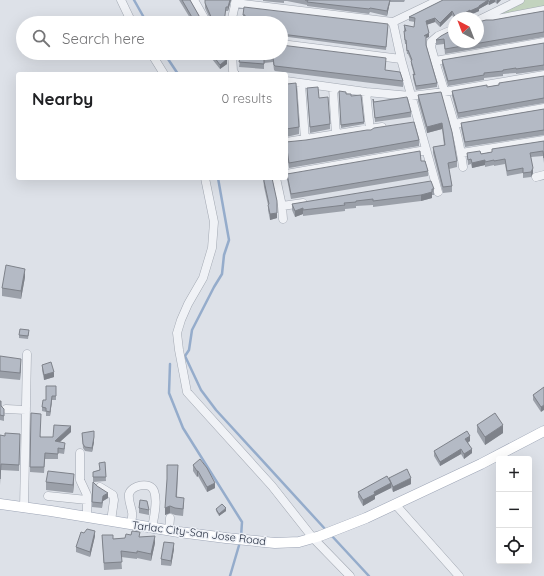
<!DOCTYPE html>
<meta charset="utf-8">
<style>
:root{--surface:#fff;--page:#f2f2f2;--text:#202124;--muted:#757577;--line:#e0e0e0}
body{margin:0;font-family:Quicksand,sans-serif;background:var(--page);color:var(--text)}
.controls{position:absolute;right:12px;bottom:12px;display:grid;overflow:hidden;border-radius:4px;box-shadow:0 4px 16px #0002}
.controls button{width:36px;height:36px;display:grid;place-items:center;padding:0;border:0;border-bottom:1px solid var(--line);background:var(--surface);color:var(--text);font:20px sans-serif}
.compass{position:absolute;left:448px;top:12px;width:36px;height:36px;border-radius:50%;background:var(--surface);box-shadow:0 4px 16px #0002;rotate:318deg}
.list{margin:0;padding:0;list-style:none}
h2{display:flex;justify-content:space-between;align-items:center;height:52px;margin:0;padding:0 16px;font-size:17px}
h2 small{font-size:13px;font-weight:400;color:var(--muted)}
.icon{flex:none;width:22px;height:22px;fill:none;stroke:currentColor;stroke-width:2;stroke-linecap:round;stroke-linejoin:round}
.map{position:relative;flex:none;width:544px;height:576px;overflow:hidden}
.search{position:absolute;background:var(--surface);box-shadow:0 4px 16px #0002;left:16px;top:16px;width:272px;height:44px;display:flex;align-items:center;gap:10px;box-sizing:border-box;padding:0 14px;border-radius:22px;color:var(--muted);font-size:15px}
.panel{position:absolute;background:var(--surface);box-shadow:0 4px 16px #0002;left:16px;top:72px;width:272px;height:108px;border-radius:4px}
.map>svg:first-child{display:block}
</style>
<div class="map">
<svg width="544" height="576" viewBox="0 0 544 576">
<rect width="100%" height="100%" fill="#dde1e8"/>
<path fill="#c2d3be" d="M517 0H544V10L478 19Z"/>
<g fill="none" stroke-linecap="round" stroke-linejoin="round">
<path stroke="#95accb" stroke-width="2.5" d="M134 0 147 23
M164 53 178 74
M218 178 229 240 224 255 222 274 214 287 192 330 189 350 185 356 201 390 216 410 326 530
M170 364 169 393 183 428 242 522 241 537
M331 535 369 576
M230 576 240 542"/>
<defs>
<path id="minor" d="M121 0 132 23
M194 0 207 23
M235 3 393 22 439 0
M481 19 492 20 544 10
M481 19 520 0
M393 22 401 59 438 192
M231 23 236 0
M454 29 438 36 431 42V47C442 87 458 126 463 167
M281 44 401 59
M151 53 164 74
M232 53 233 71 235 74
M435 61 544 42
M286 81 366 92 411 96 444 92 544 75
M301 84 305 140
M333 88 336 135
M366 92 370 130
M454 124 544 108
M286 142 382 127
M461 153 544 140
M286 174 426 150
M536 177 544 175
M205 178 214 222 212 248 203 278 188 304 181 320 177 333 179 350 187 392 272 486 313 538 350 576
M276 178 282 206 283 219
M282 206 303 203
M6 409 26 410
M80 453V480L87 495V517
M100 487 113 495 114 500 111 521
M48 496 87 500
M395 504 459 576
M24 508 27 354
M131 524C131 520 133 516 132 512 131 506 128 500 129 494 132 485 150 481 154 491 158 501 154 517 152 528
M169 531 170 518"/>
<path id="major" d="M0 504 51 511 179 532 226 538 275 543 299 542 320 536 366 518 481 464 544 431"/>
</defs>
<use href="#minor" stroke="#a2a8b2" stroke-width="9"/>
<use href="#major" stroke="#9ca4b5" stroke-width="11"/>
<use href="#minor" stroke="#f0f2f6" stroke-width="8"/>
<use href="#major" stroke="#fff" stroke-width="10"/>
</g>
<path fill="#9ba0a9" d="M179 0H190L202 21 205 23H193Z
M205 0H231L228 11H226L211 21 205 8Z
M263 0H405L404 2H390L387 16 370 12 369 14 307 6V5L287 1H284V3L263 1Z
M443 0H501L497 4 495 2 489 5 488 4 479 9V11L470 15V14L462 18H454L452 15 440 27 435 22 426 25 429 37 426 38V45L437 83V87L416 90 413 78V74L414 75 411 64V61L408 54H407L406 44H405L404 35V25L414 27 415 22 409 21V17Z
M544 11V37L445 54 444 44 436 45V40L493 20Z
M243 15 388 27 386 50 281 36V23L243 18Z
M544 43V70L516 74V73L503 74V76L484 78V80L448 86 442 65V60Z
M212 53H223L227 64 220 69 212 59Z
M241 53 386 63 385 70 403 81V87L275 71 274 70 273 62 264 63V69L239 67Z
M544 76V103L458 118 452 96V91L487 87Z
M286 80 299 127V134L286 137Z
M307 88 319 98 330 124V129L310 133Z
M339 91 351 96 364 122V124L341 128Z
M441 92 457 161V167L449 169 452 186V192L443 193 433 153V147L444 145 442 129 427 133 418 101V95Z
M373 99 374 102 411 112V117L375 122Z
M544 109V135L465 147 461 128V123Z
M419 140V146L289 168 286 149V142Z
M544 141V163L543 156 531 157 533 173 531 177 523 178V173L507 176 505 164 494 166V165L485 167V165L472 168 471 164 468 165 467 153 481 154 492 152V149Z
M421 161 428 171V176L291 199 287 179V174Z
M263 178 277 218 270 220 268 210V205L264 187Z
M434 189V195H432V198L421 201 373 207V205L356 206V208L345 209V211L303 216V214L295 217 292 210V204Z
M25 277 21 299 2 296V288Z
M29 332 28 339 19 338V335Z
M0 356 21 366 20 380 0 378Z
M42 365 54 377 44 380 42 370Z
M56 386V400H52L50 416H46V412L42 411V407L46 400Z
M544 387 541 412 533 400V395Z
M0 401 4 414V421L0 420Z
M31 413 41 437H53L71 432 60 442 65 448 64 454 58 453V459H45L44 473 30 472Z
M477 425 503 433 485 445 477 432Z
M82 433 94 442 92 452 85 451 83 448Z
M20 434 19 471 1 470 0 485V435L5 436Z
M470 441 468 443 472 453 464 459 461 454 440 466 434 456V451Z
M105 462 106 481 93 482V472L99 470Z
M167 465 178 472 177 497 184 505 183 516 175 515 170 513 165 515 167 482Z
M193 465 207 468 215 488 207 492 198 476 197 477 193 471Z
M389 479 411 484 393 492 391 487V488L375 496V499L363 506 358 497V492Z
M46 482H74L73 493 46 490Z
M93 482 108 498 103 501 102 508 92 507Z
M139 508 149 510V515L139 513Z
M216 509 226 511 219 516 216 511Z
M102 535 113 539 140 537 155 543 151 561 137 558V559L121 557 122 569 104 570Z
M95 536 90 557 76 552V547Z
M174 549 171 566 161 565V559Z"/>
<path fill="#7e828a" d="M230 0H231L228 11V7Z
M390 0V2L387 16V11Z
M488 0V4L479 9V11L470 15V11Z
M491 0H495V2L489 5V2Z
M497 0H501L497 4Z
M470 10V14L462 18H456Z
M452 11V15L440 27V23Z
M435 18V22L426 25V21Z
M429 33V37L426 38 424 36Z
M227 59V64L220 69V65Z
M442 123V129L427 133V127Z
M485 160V165L472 168V163Z
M533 168V173L531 177V172Z
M432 192V198L421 201V195Z
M303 208V214L295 217V211Z
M277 213V218L270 220V214Z
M25 269V277L21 299V291Z
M21 359V366L20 380V373Z
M54 372V377L44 380V375Z
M52 396V400L50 416V412Z
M544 405V410L541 412V407Z
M503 425V433L485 445V437Z
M71 426V432L55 446V441Z
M470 436V441L465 444V439Z
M94 437V442L92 452V448Z
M461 449V454L440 466V462Z
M472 449V453L464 459V454Z
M197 471H198V476L197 477Z
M74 474V482L73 493V485Z
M411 478V484L393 492V487Z
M215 483V488L207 492V487Z
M391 483V488L375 496V499L363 506V500L374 492Z
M108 493V498L103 501 102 508 103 496Z
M170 506V513L165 515V508Z
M226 508V511L219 516V514Z
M95 531V536L90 557V552Z
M155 536V543L151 561V554Z
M174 543V549L171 566V561Z"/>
<path fill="#b4bac5" stroke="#7e828a" d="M182 0H190L202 21 205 23H195L193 19Z
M205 0H230L228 7H226L224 23H210L212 19 205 3Z
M305 0H390L387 11 370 8 369 9 307 2 308 0Z
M443 0H491L489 2 488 0 479 6V7L470 11V10L456 18 452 11 440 23 435 18 426 21 429 33 424 36 426 35V45L437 83 416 86 413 74 415 75 411 61 412 60 408 50 407 51 406 40H405L404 31H406L404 25 414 27 415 18 409 17Z
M244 7 388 24 386 47 281 34V23H244L245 15H243Z
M544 11V32L445 49 444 39 436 40 441 36 454 29V42H478V22L486 20H493Z
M544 43V65L516 69V68L503 70V71L484 73V75L448 81 442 60Z
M281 45 386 58 385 70 400 72 403 81 275 66 274 65 273 57H264V64L239 62 241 53H281Z
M214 53H223L227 59 220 65 212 54Z
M239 72 241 74H235Z
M544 76V98L458 113 452 91 487 85V87L499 85V83Z
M286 80H287V84L296 83 299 127 286 129Z
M318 87 319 98 328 97 330 124 310 127 307 88Z
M339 91 346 92V94H351V96L361 95 364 122 341 125Z
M441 92 452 132 457 161 448 163 452 186 443 187 433 147 445 145 442 123 427 127 418 95Z
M407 97 411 112 375 118 373 99 374 102Z
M544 109V130L465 142 461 123Z
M414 122 419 140 289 163 286 142 306 140 367 130H371L374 128Z
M544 141V158L543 151 530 153 533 168 531 172 523 173V168L507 171 505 159 494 161V160L485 162V160L472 163 471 159 468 160 467 153 480 151 481 154 492 152V149Z
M420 151 421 161H425L428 171 291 194 287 174Z
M264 178H272L277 201V213L270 214 268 205 269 204 264 181Z
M431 181 434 189H432V192L421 195 373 201V199L356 201V202L344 203 345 205 303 210V208L295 211 292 204Z
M6 265 25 269 21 291 2 288Z
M20 329 29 330 28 336 19 335Z
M0 356 21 359 20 373 0 371Z
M51 362 54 372 44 375 42 365Z
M46 386H56V396H52L50 412 46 411V408L42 407 43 400H46Z
M544 387V405L541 407 533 395Z
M0 401H1V406L4 409V416L0 415Z
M31 413 41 414 40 437H53L54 425 71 426 55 441 65 443 64 449 58 448V454L45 453 44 467H30Z
M495 413 503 425 485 437 477 425Z
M94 431V437L92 448 85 447 83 444 82 433Z
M467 431 470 436 465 439 472 449 464 454 461 449 440 462 434 451Z
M5 433 20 434 19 465 1 464 0 479V435L5 436Z
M200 459 207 468 215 483 207 487 198 471H197L193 465Z
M105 462 106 477H93V472L100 470 99 463Z
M167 465H178L176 497 184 498 183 509 175 508 170 506 165 508 167 479Z
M407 469 411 478 393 487 389 478Z
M48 471 74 474 73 485 46 482Z
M387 476 391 483 374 492 375 494 363 500 358 492Z
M93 482 97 486 108 493 103 496 102 503 92 502Z
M140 500 147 501 149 510 139 508Z
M222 504 226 508 219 514 216 509Z
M87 529 95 531 90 552 76 547 81 532 84 533Z
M132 531 140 532 139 537 155 536 151 554 137 551V553L121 551 122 562 104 563 102 535H113V539L125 538 126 534 131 535Z
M164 542 174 543 171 561 161 559Z"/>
<g text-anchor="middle" stroke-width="3" stroke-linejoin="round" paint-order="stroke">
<g font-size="11" fill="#252e40" stroke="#edf0f6">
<text transform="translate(199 533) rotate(7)" y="4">Tarlac City-San Jose Road</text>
</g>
</g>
</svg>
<div class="controls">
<button>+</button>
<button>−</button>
<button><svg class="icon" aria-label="locate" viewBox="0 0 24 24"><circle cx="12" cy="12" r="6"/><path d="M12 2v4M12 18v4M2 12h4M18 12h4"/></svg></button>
</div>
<svg class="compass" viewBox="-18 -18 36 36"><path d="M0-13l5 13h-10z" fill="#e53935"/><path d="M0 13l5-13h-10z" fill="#757577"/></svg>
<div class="search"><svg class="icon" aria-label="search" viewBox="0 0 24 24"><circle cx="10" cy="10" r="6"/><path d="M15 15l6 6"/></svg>Search here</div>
<section class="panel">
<h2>Nearby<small>0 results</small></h2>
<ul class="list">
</ul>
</section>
</div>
